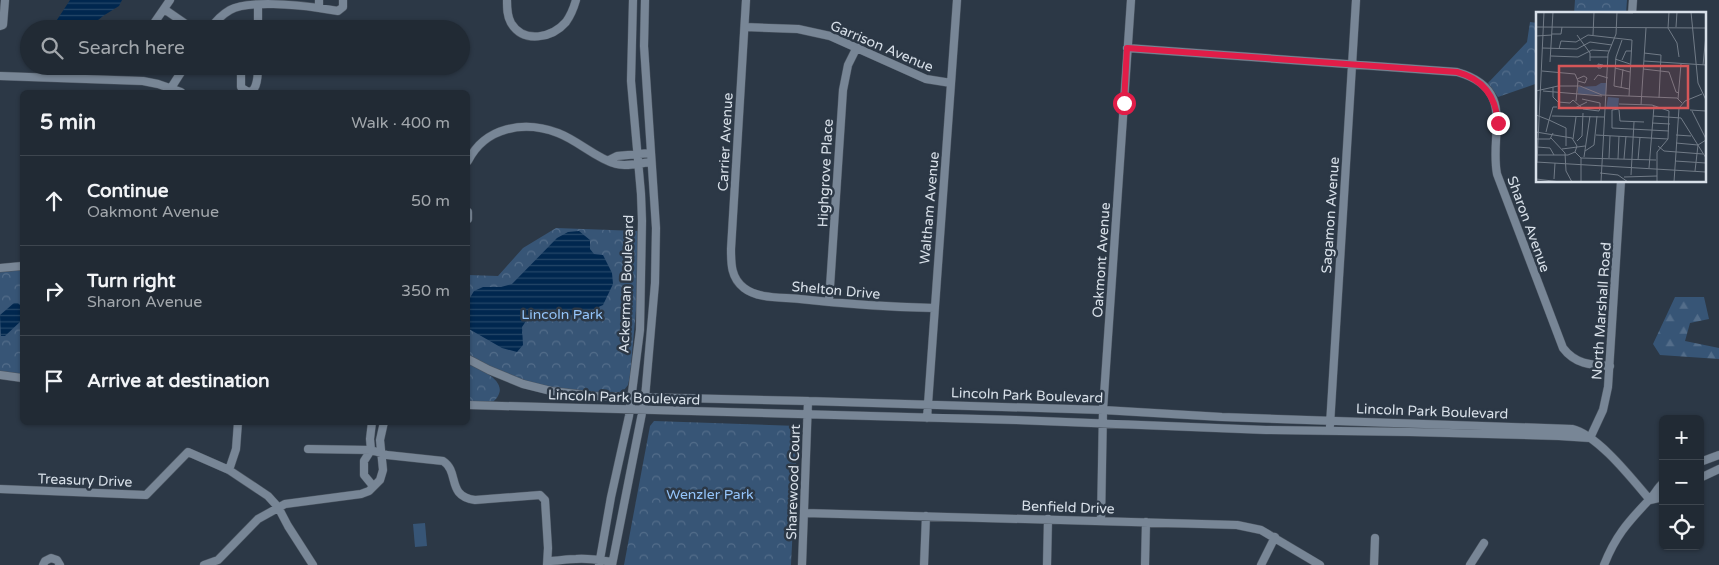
<!DOCTYPE html>
<meta charset="utf-8">
<style>
:root{--surface:#212a34;--page:#29323c;--text:#f1f3f6;--muted:#a2a7ac;--line:#3e464f}
body{margin:0;font-family:"Varela Round",sans-serif;background:var(--page);color:var(--text)}
.controls{position:absolute;right:15px;bottom:15px;display:grid;overflow:hidden;border-radius:8px;box-shadow:0 1px 4px #0004}
.controls button{width:45px;height:45px;display:grid;place-items:center;padding:0;border:0;border-bottom:1px solid var(--line);background:var(--surface);color:var(--text);font:25px sans-serif}
.stop{position:absolute;width:15px;height:15px;margin:-11px;border:4px solid #e11d48;border-radius:50%;background:#fff}
.stop.end{background:#e11d48;border-color:#fff;box-shadow:0 1px 5px #0008}
.list{margin:0;padding:0;list-style:none}
h2{display:flex;justify-content:space-between;align-items:center;height:65px;margin:0;padding:0 20px;font-size:21px}
h2 small{font-size:16px;font-weight:400;color:var(--muted)}
.list li{display:grid;grid-template-columns:32px 1fr auto;gap:15px;align-items:center;box-sizing:border-box;height:90px;padding:0 20px;border-top:1px solid var(--line)}
.list b{display:block;font-size:19px;white-space:nowrap}
.list p{margin:0;font-size:16px;white-space:nowrap;color:var(--muted)}
.list em{font-size:16px;font-style:normal;color:var(--muted)}
.icon{flex:none;width:28px;height:28px;fill:none;stroke:currentColor;stroke-width:2;stroke-linecap:round;stroke-linejoin:round}
.map{position:relative;flex:none;width:1719px;height:565px;overflow:hidden}
.search{position:absolute;background:var(--surface);box-shadow:0 1px 4px #0004;left:20px;top:20px;width:450px;height:55px;display:flex;align-items:center;gap:12px;box-sizing:border-box;padding:0 18px;border-radius:28px;color:var(--muted);font-size:19px}
.panel{position:absolute;background:var(--surface);box-shadow:0 1px 4px #0004;left:20px;top:90px;width:450px;height:335px;border-radius:8px}
.map>svg:first-child{display:block}
</style>
<div class="map">
<svg width="1719" height="565" viewBox="0 0 1719 565">
<defs>
<pattern id="forest-firs" width="22" height="20" patternUnits="userSpaceOnUse" patternTransform="scale(1.25)"><rect width="22" height="20" fill="#375576"/><path d="M5 1l3.5 6h-7zM16 11l3.5 6h-7z" fill="#536d8a"/></pattern>
<pattern id="park-crowns" width="20" height="18" patternUnits="userSpaceOnUse" patternTransform="scale(1.25)"><rect width="20" height="18" fill="#375576"/><path d="M2 6a3 3 0 1 1 6 0M12 15a3 3 0 1 1 6 0" fill="none" stroke="#536d8a"/></pattern>
<pattern id="water-rules" width="6" height="5" patternUnits="userSpaceOnUse" patternTransform="scale(1.25)"><rect width="6" height="5" fill="#00274f"/><path d="M0 2.5h6" fill="none" stroke="#244668"/></pattern>
</defs>
<rect width="100%" height="100%" fill="#2c3846"/>
<path fill="#375576" d="M425 523 427 546 415 547 413 524Z"/>
<path fill="url(#forest-firs)" d="M1675 297H1704L1709 319 1690 323 1685 341 1719 348V359L1660 355 1653 344Z"/>
<path fill="url(#park-crowns)" d="M1575 0H1627L1626 14H1574Z
M1530 22 1538 23V83L1498 97 1488 83 1527 42Z
M556 228 638 231 637 299 630 376 628 385 624 390 615 394C601 393 586 393 572 391 536 386 499 373 468 355V275L498 276 523 248Z
M22 270V374L0 371V272Z
M468 363C481 370 514 383 493 402H468Z
M654 421 798 426 791 565H624L650 426Z"/>
<path fill="url(#water-rules)" d="M70 0H122L119 6 103 16 87 29H51Z
M579 231 590 240V249L594 254 603 255 612 273 613 284 603 305 580 315 528 318 522 327 523 345 517 352 502 348 469 329 468 301 474 291 483 287H501L512 284 557 238 568 232Z
M14 303H18L22 307V320L5 336H1L0 315Z"/>
<g fill="none" stroke-linecap="round" stroke-linejoin="round">
<defs>
<path id="minor" d="M319 0V8L338 11 343 7V0
M507 0C507 8 507 16 511 23 524 44 552 38 566 22 571 15 574 7 576 0
M746 0 731 249C731 264 731 278 744 288 758 299 782 297 800 299 844 304 889 307 934 308
M258 5V29
M164 9 193 29
M1632 14 1633 0
M0 26 3 25 5 0
M745 27 798 29 830 36 926 79 951 83
M150 29 170 0
M210 29C215 22 223 14 230 10 248 0 298 5 319 8
M1127 48 1457 72C1517 89 1489 133 1497 174L1563 348C1575 364 1590 365 1610 366
M241 66V87C257 102 258 76 258 66
M0 76 143 81 158 84 181 92
M171 88 185 66
M609 160 617 156 650 153
M468 161C485 127 524 120 558 133 579 141 595 158 616 164 626 167 641 163 651 162
M468 212V219
M0 268 22 266
M829 302 843 90 848 65 857 47
M468 359 489 370 523 384 551 391 594 396 808 401 1103 410 1222 417 1572 429C1598 435 1632 479 1650 500
M0 375 22 378
M468 405 1016 420 1266 430 1410 432 1559 436 1590 438
M927 418 957 0
M372 422 370 439 371 450 364 461V475L373 486
M1330 425 1356 0
M1590 438 1603 410 1608 387 1621 181
M308 449 371 450 387 455 443 461C460 472 446 496 475 500L540 495 545 500 548 548 547 565
M1700 462 1719 455
M229 470 236 449 238 422
M1700 478 1719 469
M0 489 146 495 188 452 229 470 268 496 278 507 288 526 313 565
M1650 500 1663 497
M805 513 1237 525 1261 530 1320 565
M1101 521 1103 410 1131 0
M548 561C558 561 566 559 576 559 589 558 600 560 612 562
M43 565 45 561 51 558 57 560 60 565
M204 565 218 560 258 519 285 504 361 494 369 491 380 480 383 470 380 440 384 422
M599 565 611 497 629 416 640 330 642 221 641 194 631 81 633 0
M612 565 645 398 655 283 656 228 644 46 645 0
M802 565 808 401
M924 565 926 516
M1047 565 1048 519
M1145 565 1146 522
M1261 565 1275 537
M1374 565 1375 538
M1470 565 1484 543
M1604 565C1615 537 1627 523 1648 501 1654 496 1657 488 1663 483"/>
</defs>
<use href="#minor" stroke="#4b5561" stroke-width="9"/>
<use href="#minor" stroke="#788696" stroke-width="8"/>
</g>
<g fill="none" stroke-linecap="round" stroke-linejoin="round">
<path stroke="#e11d48" stroke-width="6" d="M1124 103 1127 48 1457 72C1483 79 1496 96 1498 123"/>
</g>
<g text-anchor="middle" stroke-width="5" stroke-linejoin="round" paint-order="stroke">
<g font-size="14" fill="#d8e0e9" stroke="#2c3846">
<text transform="translate(882 46) rotate(23)" y="5">Garrison Avenue</text>
<text transform="translate(725 142) rotate(-87)" y="5">Carrier Avenue</text>
<text transform="translate(825 173) rotate(-87)" y="5">Highgrove Place</text>
<text transform="translate(929 208) rotate(-85)" y="5">Waltham Avenue</text>
<text transform="translate(1330 215) rotate(-86)" y="5">Sagamon Avenue</text>
<text transform="translate(1529 224) rotate(70)" y="5">Sharon Avenue</text>
<text transform="translate(1101 260) rotate(-86)" y="5">Oakmont Avenue</text>
<text transform="translate(626 284) rotate(-88)" y="5">Ackerman Boulevard</text>
<text transform="translate(836 290) rotate(5)" y="5">Shelton Drive</text>
<text transform="translate(1601 311) rotate(-86)" y="5">North Marshall Road</text>
<text transform="translate(1027 395) rotate(2)" y="5">Lincoln Park Boulevard</text>
<text transform="translate(624 397) rotate(2)" y="5">Lincoln Park Boulevard</text>
<text transform="translate(1432 411) rotate(2)" y="5">Lincoln Park Boulevard</text>
<text transform="translate(85 480) rotate(2)" y="5">Treasury Drive</text>
<text transform="translate(793 482) rotate(-88)" y="5">Sharewood Court</text>
<text transform="translate(1068 507) rotate(2)" y="5">Benfield Drive</text>
</g>
<g font-size="14" fill="#94c4fa" stroke="#2c3846">
<text x="562" y="319">Lincoln Park</text>
<text x="710" y="499">Wenzler Park</text>
</g>
</g>
<g transform="translate(1536 12)">
<rect width="170" height="170" fill="#2c3846"/>
<path d="M65 71H71L70 83 42 82V75L60 74ZM72 85 83 86 82 97H70Z" fill="#375576"/>
<path fill="none" stroke="#717b87" stroke-width="1" d="M34 0 97 1M133 0 132 16 141 31 143 45M155 0 170 1M155 0 162 71 170 88M0 15 169 16M140 15 141 0M16 22H25L26 15M41 23 54 41V49M57 23 58 0M0 24 16 23M86 28 80 45 78 74 93 77M6 36 41 37 54 30 76 33M23 37 25 29 40 30 52 23 96 28 93 84M108 41 125 43 123 86M15 44 42 45 56 38 73 39M54 45H72M79 47 94 52M86 48 90 39H96M108 49 170 53M14 50 17 0M62 52 67 53 65 56H62ZM167 53 170 23M79 56 94 60M107 57 133 60 140 80 143 81M6 59 39 62 42 69 40 89M41 67 48 64 51 66 49 71 42 69M58 68 62 63 72 66M17 75V85L22 90 34 91 37 88 47 97 63 99 64 96M85 76 87 57M0 79 22 74H44L66 83 141 86 146 91M7 79 66 84M46 87 64 91V96M142 87 145 52M83 92 116 93 133 99 132 127 121 140V170M105 93 110 16M28 96H39L51 90M83 97 76 98V116L133 119M83 98 84 109 108 110M154 98 170 99M156 99 170 127M0 103 13 108 10 120M16 104 68 105M117 104 145 106 170 146M13 108 30 116V134M13 108 17 95H21M116 111 134 112M0 120 36 126 41 134 39 140 32 143H1M60 123 132 127M140 123 155 124M15 126 29 141 30 159 36 170M0 127H14L17 121M37 127 40 105M41 129 46 124 47 101M140 131 162 133 170 128M122 134 128 139 167 142M1 135 14 136 18 143M26 137 49 134M49 139 58 133 61 104M39 140 45 146V170M48 145 54 104M45 146 120 148M73 146 74 124M82 147 83 124M88 147 90 124M102 148 104 125M139 149 170 151M0 150 170 160M1 151 8 0M113 156 118 94M159 159 162 133M64 161 82 163 92 170M95 163 98 110M88 165 121 164M0 167 25 170M18 167 19 151M65 170 72 42 80 22 81 0M138 170 143 96 149 89 166 82"/>
<path fill="#d65658" fill-opacity="0.15" stroke="#d65658" stroke-width="2.5" d="M23 54H152V96H23Z"/>
<rect width="170" height="170" fill="none" stroke="#d8e0e9" stroke-width="2.5"/>
</g>
</svg>
<div class="controls">
<button>+</button>
<button>−</button>
<button><svg class="icon" aria-label="locate" viewBox="0 0 24 24"><circle cx="12" cy="12" r="6"/><path d="M12 2v4M12 18v4M2 12h4M18 12h4"/></svg></button>
</div>
<div class="stop" style="left:1124px;top:103px"></div>
<div class="stop end" style="left:1498px;top:123px"></div>
<div class="search"><svg class="icon" aria-label="search" viewBox="0 0 24 24"><circle cx="10" cy="10" r="6"/><path d="M15 15l6 6"/></svg>Search here</div>
<section class="panel">
<h2>5 min<small>Walk · 400 m</small></h2>
<ul class="list">
<li><svg class="icon" aria-label="ahead" viewBox="0 0 24 24"><path d="M12 20V5M6 11l6-6 6 6"/></svg><div><b>Continue</b><p>Oakmont Avenue</p></div><em>50 m</em></li>
<li><svg class="icon" aria-label="right" viewBox="0 0 24 24"><path d="M7 20v-9h11M14 6l5 5-5 5"/></svg><div><b>Turn right</b><p>Sharon Avenue</p></div><em>350 m</em></li>
<li><svg class="icon" aria-label="arrive" viewBox="0 0 24 24"><path d="M6 21V4h12l-3 4 3 4H6"/></svg><div><b>Arrive at destination</b></div></li>
</ul>
</section>
</div>
